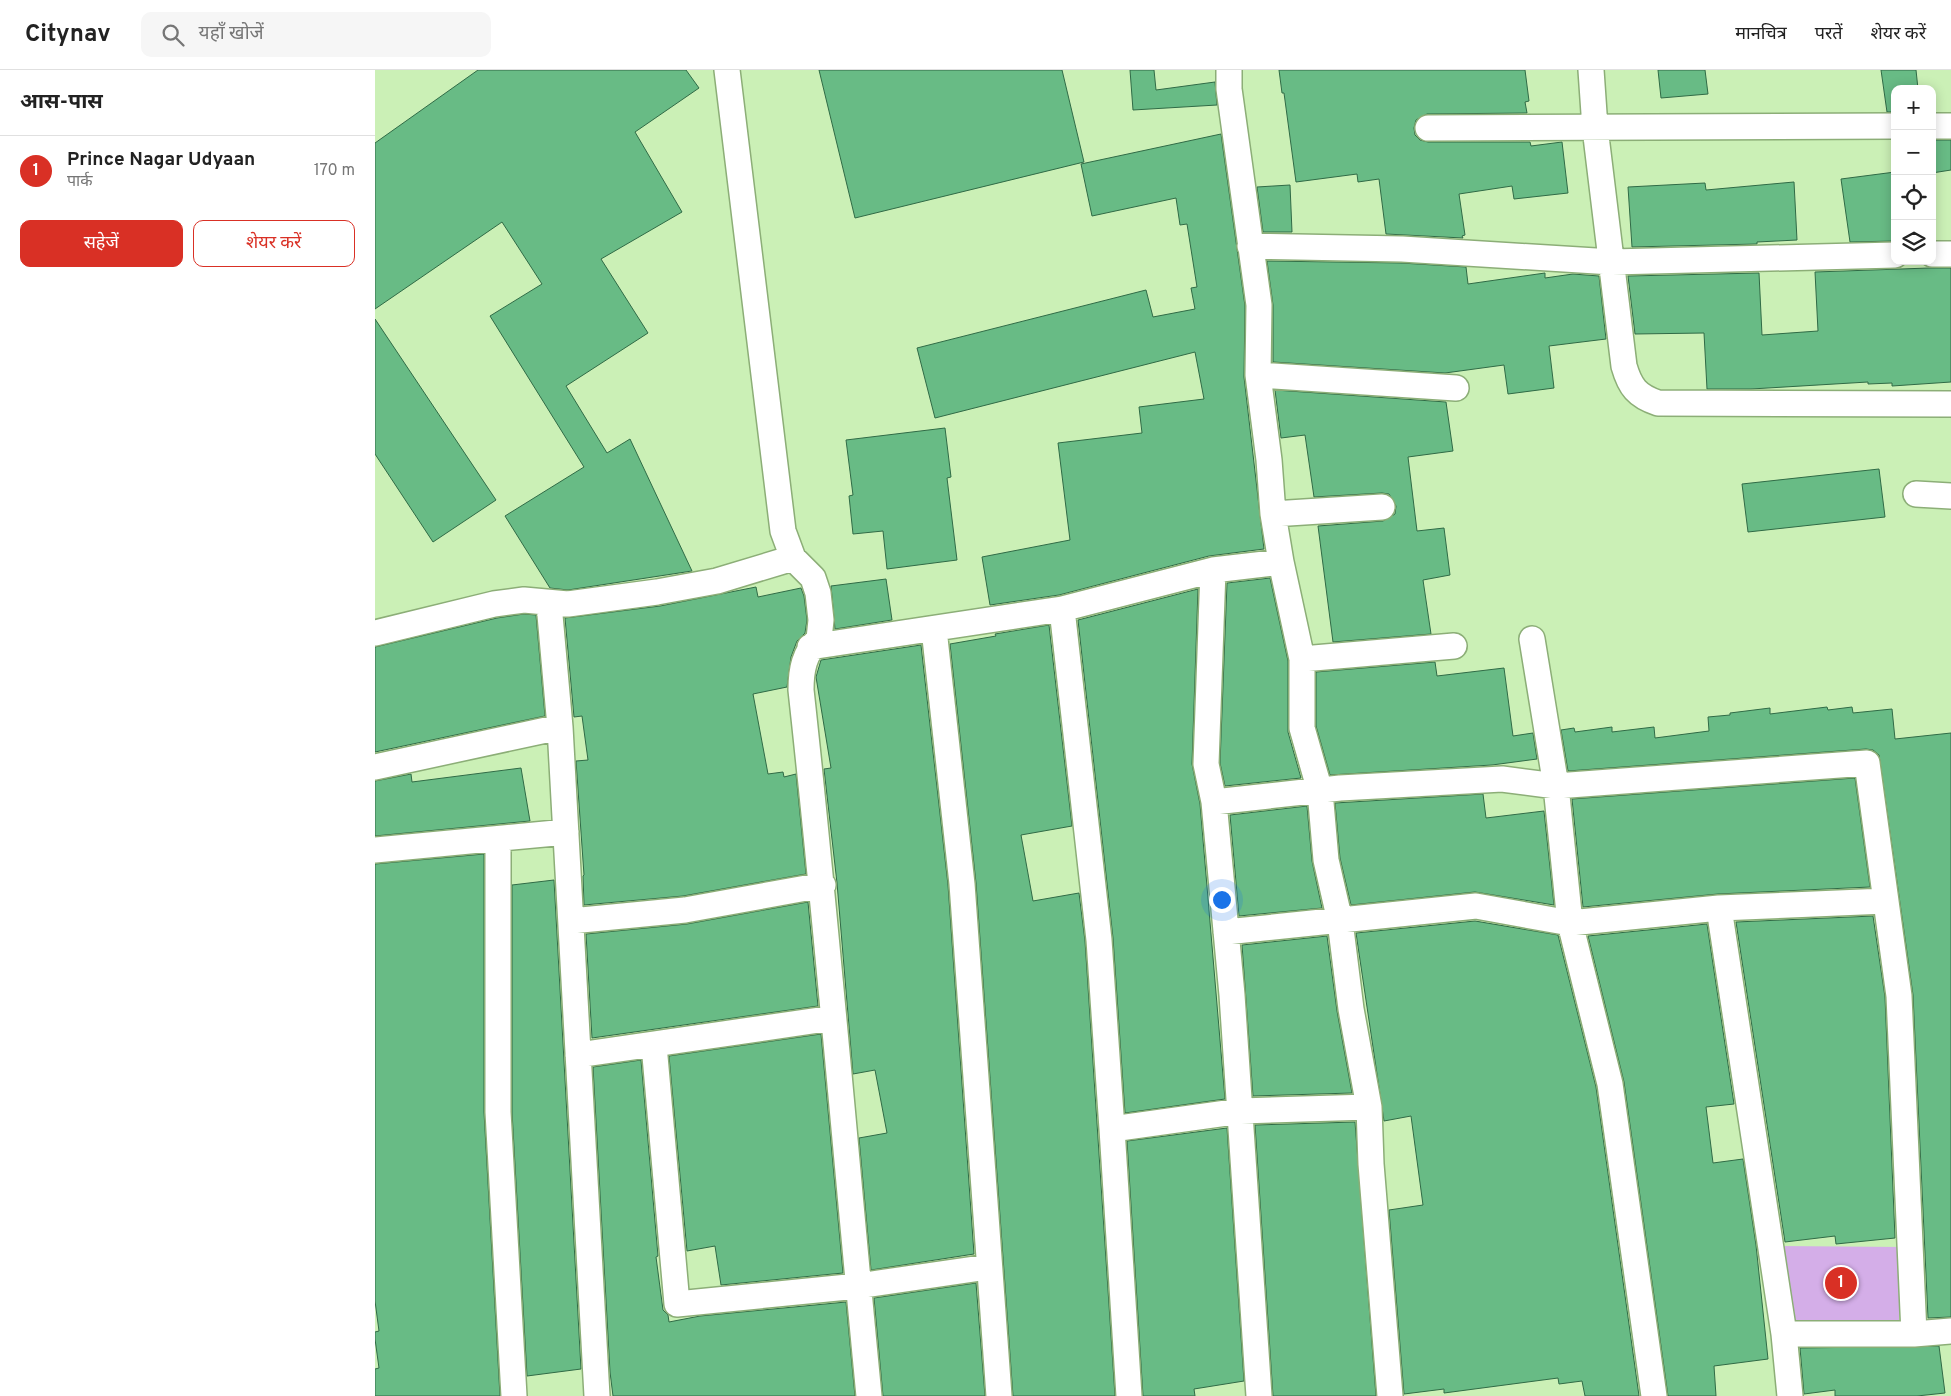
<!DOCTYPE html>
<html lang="hi">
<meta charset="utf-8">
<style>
:root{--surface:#fff;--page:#f6f6f6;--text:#222;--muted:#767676;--line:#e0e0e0;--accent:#d93025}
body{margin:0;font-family:Overpass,"Noto Sans Devanagari",sans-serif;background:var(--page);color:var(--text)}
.controls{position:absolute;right:15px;top:15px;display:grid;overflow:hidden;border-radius:10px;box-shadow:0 2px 12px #0003}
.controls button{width:45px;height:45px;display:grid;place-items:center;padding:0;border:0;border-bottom:1px solid var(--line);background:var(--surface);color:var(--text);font:25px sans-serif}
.you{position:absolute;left:846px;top:829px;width:18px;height:18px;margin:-12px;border:4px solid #fff;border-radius:50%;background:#1a73e8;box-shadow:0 0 0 8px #1a73e833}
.badge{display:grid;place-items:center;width:32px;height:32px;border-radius:50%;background:var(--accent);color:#fff;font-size:16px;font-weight:700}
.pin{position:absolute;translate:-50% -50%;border:2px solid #fff;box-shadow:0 1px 5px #0006}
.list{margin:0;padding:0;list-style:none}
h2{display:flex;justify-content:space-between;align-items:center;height:65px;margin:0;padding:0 20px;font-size:21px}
h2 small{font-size:16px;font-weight:400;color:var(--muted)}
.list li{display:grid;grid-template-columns:32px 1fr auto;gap:15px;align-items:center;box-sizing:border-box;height:70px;padding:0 20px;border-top:1px solid var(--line)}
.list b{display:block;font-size:19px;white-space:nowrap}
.list p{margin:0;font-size:16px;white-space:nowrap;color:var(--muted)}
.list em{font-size:16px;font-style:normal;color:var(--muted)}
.actions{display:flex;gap:10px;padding:15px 20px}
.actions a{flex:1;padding:11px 0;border:1px solid var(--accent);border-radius:10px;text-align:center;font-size:18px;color:var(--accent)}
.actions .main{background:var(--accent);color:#fff}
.icon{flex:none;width:28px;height:28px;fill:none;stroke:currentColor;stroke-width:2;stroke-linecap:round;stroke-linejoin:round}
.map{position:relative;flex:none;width:1576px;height:1326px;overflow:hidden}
header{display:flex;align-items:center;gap:30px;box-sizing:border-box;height:70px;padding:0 25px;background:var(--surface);border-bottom:1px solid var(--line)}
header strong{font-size:24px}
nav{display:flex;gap:28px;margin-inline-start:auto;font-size:18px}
.search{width:350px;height:45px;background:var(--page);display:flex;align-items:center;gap:12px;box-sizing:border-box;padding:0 18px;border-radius:10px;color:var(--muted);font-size:19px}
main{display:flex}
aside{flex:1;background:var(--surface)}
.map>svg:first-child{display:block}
</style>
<header>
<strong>Citynav</strong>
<div class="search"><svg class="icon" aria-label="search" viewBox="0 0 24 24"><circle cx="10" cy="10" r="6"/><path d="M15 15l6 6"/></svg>यहाँ खोजें</div>
<nav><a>मानचित्र</a><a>परतें</a><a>शेयर करें</a></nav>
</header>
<main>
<aside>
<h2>आस-पास<small></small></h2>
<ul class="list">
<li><span class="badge">1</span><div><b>Prince Nagar Udyaan</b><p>पार्क</p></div><em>170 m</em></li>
</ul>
<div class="actions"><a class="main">सहेजें</a><a>शेयर करें</a></div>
</aside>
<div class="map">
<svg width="1576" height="1326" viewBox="0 0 1576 1326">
<rect width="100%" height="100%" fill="#cbf0b6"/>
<path fill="#d4aee8" d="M1398 1176 1528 1177 1524 1250 1416 1262Z"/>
<path fill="#68bb85" stroke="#306b46" d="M103 0H311L324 18 260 62 307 142 226 189 273 263 191 316 232 383 255 369 317 501 193 520 175 518 130 446 209 397 115 246 167 214 127 152 0 239V73Z
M444 0H687L709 92 480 148Z
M755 0H779L781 20 840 12 842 35 758 40Z
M904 0H1150L1154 31 1150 32 1152 43 1052 44 1041 50 1039 58 1040 65 1045 70 1053 72H1155L1156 76 1187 72 1193 123 1139 129 1137 116 1084 124 1090 165 1087 166 1088 168 1011 164 1004 109 983 112 982 104 921 112 909 23H907Z
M1283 0H1330L1333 24 1286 28Z
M1506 0H1541L1543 19H1520V42H1512Z
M846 64 870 236 869 307 889 479 834 486 684 525 615 535 607 487 695 470 683 373 767 363 764 337 829 329 820 282 560 348 542 278 771 220 778 247 820 239 816 218 822 217 812 154 805 155 801 128 717 146 706 94Z
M1557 70H1576V100L1557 103Z
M1520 102V171L1475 172 1466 109Z
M1419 112 1422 170 1382 172V174L1257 177 1253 117 1330 113 1331 120Z
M915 115 917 162H888L882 117Z
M892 191 1026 193 1091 197 1093 214 1170 203V208L1198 204 1224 206 1231 269 1174 276 1179 318 1133 324 1129 295 1070 303 898 292V235Z
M1554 198H1576V312L1517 316V313L1493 314V312L1376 319H1332L1329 263 1260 264 1253 206 1384 203 1387 265 1443 261 1440 202Z
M0 249 121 430 58 472 0 384Z
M900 320 1071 332 1078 381 1033 387 1042 461 1069 458 1075 505 1048 510 1056 564 958 572 943 456 1008 451 1020 444 1021 436 1014 424 1007 423 939 427 930 365 906 368Z
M570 358 576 407 572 408 582 490 512 499 508 461 478 464 474 426 478 425 471 370Z
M1504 399 1510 447 1373 462 1367 414Z
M895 508 913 591V662L926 708 850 716 845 693 852 513Z
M511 509 517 550 460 559 456 516Z
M381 517 383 527 426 518 429 526 432 550 430 563 422 571 416 587 412 617 378 624 393 704 408 702 409 707 421 704 431 804 308 826 209 835 208 806 209 805 201 691 213 690 207 646 199 647 190 548 285 536Z
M823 519 817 694 825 734 850 1029 750 1043 738 868 703 550Z
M149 544 161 545 170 646 0 682V577L122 548Z
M674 555 697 756 646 765 658 831 704 823 710 871 740 1326H638L601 813 575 574 621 566 620 564Z
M546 575 573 815 599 1184 496 1200 484 1068 512 1063 500 1000 478 1004 462 813 449 699 456 698 441 607 446 590Z
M1060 592 1062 606 1129 598 1138 666 1158 663 1162 689 1117 695 955 705 941 656V602Z
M1452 637 1453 640 1477 637 1478 643 1517 639 1520 669 1576 663V1247L1553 1248 1538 925 1504 685 1498 680 1491 679 1193 701 1186 660 1199 658 1200 662 1237 657V662L1279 657 1280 668 1334 661 1333 647 1355 645V643L1395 638V644Z
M146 698 155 751 0 766V711L36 704 37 712Z
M1480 708 1495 817 1343 824 1208 837 1197 729Z
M1108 724 1111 748 1169 741 1179 835 1100 822 976 835 965 788 960 733Z
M932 736 937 791 947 838 864 846 855 745Z
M109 784V1042L125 1326H0V1299L4 1298 0 1269V1262L4 1261 0 1231V794Z
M179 810 206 1299 152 1306 137 1042V815Z
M433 832 443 936 217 968 211 864 312 854Z
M1498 846 1510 927 1520 1168 1461 1174 1460 1166 1410 1172 1361 852Z
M1100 851 1183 865 1221 1017 1264 1326H1210L1207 1311 1184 1314 1183 1308 1069 1323V1319L1029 1324 1014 1140 1048 1135 1036 1046 1009 1051 981 863Z
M1332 854 1359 1034 1331 1037 1338 1093 1368 1089 1381 1175 1393 1289 1339 1296 1341 1326H1293L1249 1012 1213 866Z
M952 866 962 941 977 1023 878 1026 867 875Z
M446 964 468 1203 346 1215 340 1176 312 1181 294 986Z
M266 990 283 1186 281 1187 288 1240 293 1245 294 1252 325 1246 471 1232 480 1326H238L235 1302 218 997Z
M980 1052 1001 1326H898L880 1055Z
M852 1058 869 1311 819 1319 820 1326H768L752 1071Z
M601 1213 610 1326H508L499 1228Z
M1564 1276 1570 1323 1542 1326H1460V1320L1429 1324 1425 1278Z"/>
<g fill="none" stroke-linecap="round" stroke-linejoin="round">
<defs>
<path id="street" d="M352 0 408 461 418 488 438 508 443 523 446 550 444 569C429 583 426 600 426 620 452 855 471 1090 494 1326
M854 0V19L884 235 883 305 894 390 898 444 906 492 838 500 831 694 839 732 857 925 884 1326
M1216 0 1220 58 1249 296C1255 317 1262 326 1283 333L1576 334
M1557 56H1576
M1053 58 1520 56
M875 176 1027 179 1237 192 1520 185
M1557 184H1576
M883 305 1081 318
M1541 424 1576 426
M898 444 1007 437
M906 492 927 589V658L945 721 951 790 965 851 976 939 994 1037
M174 534 185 657 222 1326
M559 559 587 814 624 1326
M0 563 119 534 149 530 193 534 282 522 342 511 418 488
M1157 569 1181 716 1195 853 1235 1014 1279 1326
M435 577 687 539
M927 589 1079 576
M0 697 185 657
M839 732 965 718 1127 709 1181 716 1492 693 1524 926 1539 1264
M123 769V1042L139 1326
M0 780 191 762
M1344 838 1409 1264H1539L1576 1261
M196 851 310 840 448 815
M851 862 1101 836 1195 853 1344 838 1511 831
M279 975 302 1234 483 1216 613 1197
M203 985 458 948
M737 1059 724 870 687 539 838 500
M1409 1264 1415 1326
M754 1326 737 1059 866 1041 994 1037 996 1094 1015 1326"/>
</defs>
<use href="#street" stroke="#8cae77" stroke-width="28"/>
<use href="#street" stroke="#fff" stroke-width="25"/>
</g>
</svg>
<div class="controls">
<button>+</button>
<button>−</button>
<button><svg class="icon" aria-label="locate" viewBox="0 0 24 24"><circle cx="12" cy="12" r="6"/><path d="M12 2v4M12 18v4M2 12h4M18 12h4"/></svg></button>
<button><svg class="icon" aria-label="layers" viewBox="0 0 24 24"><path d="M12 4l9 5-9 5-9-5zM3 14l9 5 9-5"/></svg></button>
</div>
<div class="you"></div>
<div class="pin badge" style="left:1466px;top:1213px">1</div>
</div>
</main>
